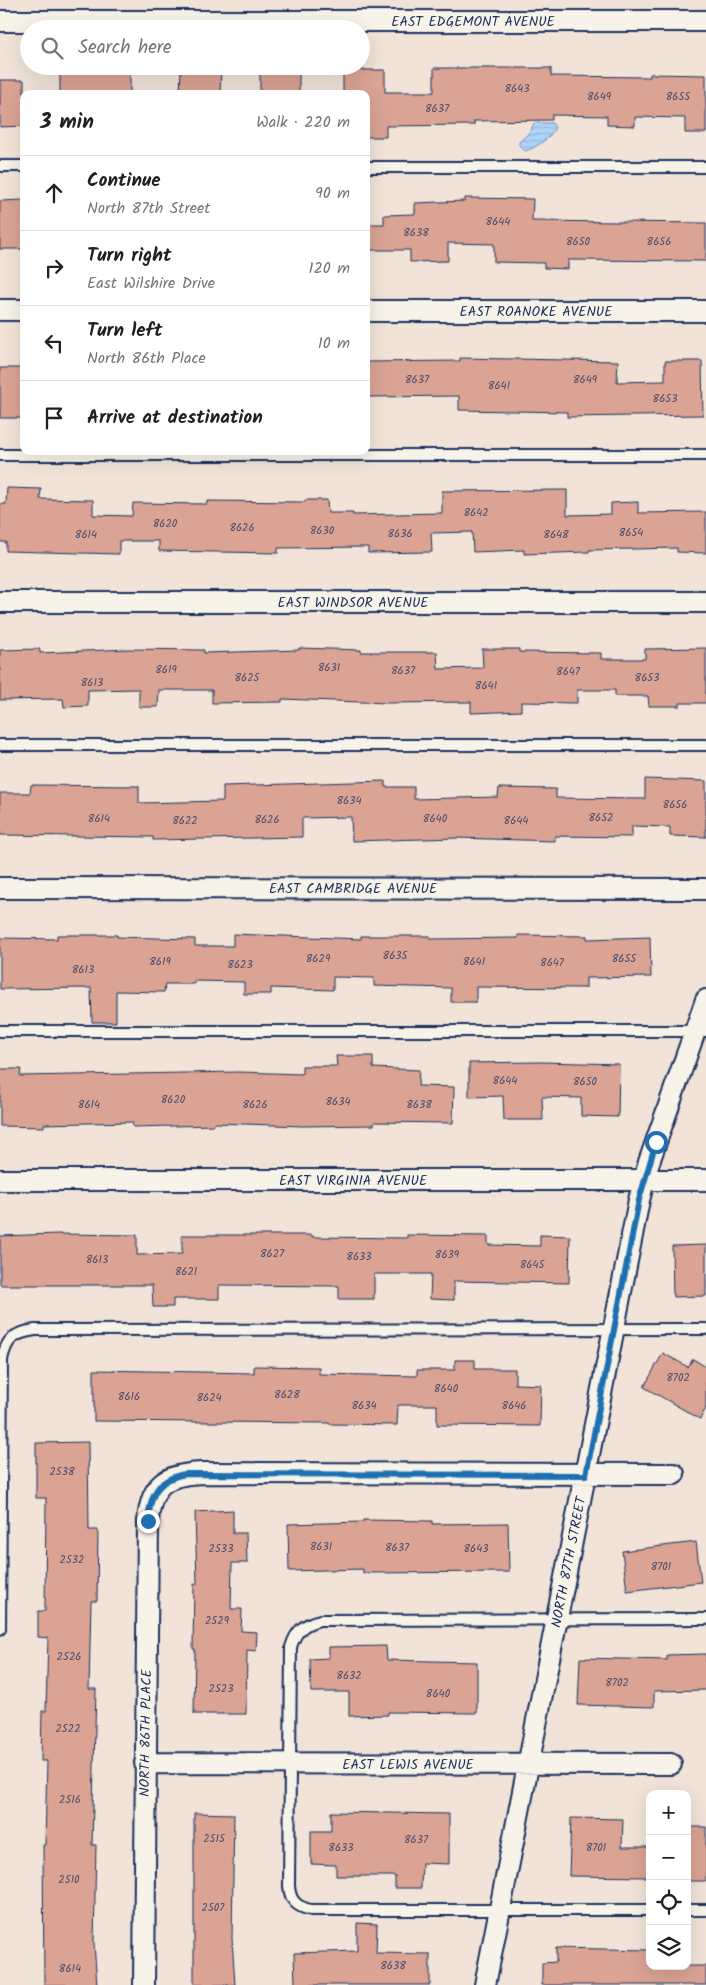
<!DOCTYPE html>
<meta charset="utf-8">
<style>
:root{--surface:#fff;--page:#f2f2f2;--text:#202124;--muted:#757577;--line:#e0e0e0}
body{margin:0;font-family:Kalam,sans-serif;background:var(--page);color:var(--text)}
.controls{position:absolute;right:15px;bottom:15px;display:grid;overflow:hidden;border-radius:10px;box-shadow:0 5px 20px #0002}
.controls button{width:45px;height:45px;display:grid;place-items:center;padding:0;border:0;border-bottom:1px solid var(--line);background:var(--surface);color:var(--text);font:25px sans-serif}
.stop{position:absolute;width:15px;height:15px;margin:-11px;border:4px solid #1f6fb2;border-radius:50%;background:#fff}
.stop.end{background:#1f6fb2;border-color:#fff;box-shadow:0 1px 5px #0008}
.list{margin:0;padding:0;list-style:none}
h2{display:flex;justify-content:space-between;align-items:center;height:65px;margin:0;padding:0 20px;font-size:21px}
h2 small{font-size:16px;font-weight:400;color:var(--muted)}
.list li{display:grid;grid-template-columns:32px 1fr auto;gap:15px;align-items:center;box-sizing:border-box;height:75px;padding:0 20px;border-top:1px solid var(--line)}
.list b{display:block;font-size:19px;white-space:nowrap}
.list p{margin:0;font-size:16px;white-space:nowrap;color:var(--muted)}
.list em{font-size:16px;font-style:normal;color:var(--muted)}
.icon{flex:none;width:28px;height:28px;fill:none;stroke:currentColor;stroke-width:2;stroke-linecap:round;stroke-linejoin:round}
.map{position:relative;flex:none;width:706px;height:1985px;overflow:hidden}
.search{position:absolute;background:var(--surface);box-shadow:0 5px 20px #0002;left:20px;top:20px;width:350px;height:55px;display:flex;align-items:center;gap:12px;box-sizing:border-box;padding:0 18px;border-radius:28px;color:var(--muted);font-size:19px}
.panel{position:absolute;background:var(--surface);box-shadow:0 5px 20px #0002;left:20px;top:90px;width:350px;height:365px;border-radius:10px}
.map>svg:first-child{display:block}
</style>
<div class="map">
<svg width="706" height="1985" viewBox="0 0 706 1985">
<defs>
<pattern id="water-rules" width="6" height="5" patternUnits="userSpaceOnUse" patternTransform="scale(1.25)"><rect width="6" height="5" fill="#aed4f7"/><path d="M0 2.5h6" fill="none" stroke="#95b6d6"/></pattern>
</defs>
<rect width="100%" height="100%" fill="#f1e3d7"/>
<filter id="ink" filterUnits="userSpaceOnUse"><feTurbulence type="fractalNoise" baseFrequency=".02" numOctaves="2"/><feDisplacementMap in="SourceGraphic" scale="10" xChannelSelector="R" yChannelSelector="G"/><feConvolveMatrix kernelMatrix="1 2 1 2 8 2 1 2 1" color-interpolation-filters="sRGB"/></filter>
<g filter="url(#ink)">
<path fill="url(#water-rules)" stroke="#7392ba" d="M534 123H552L555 128C550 138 536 148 525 151L519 145V142L530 132Z"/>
<path fill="#daa394" stroke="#1b2f5e" d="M181 68 221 69 220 94H180Z
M434 68H551V76L650 77V74L706 75V133H685V118L635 117V126L607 125V116L552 115V120L474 121V125L386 126V137H366V94H343V70H385V92H434Z
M60 70H130V94H60Z
M260 70H299V94H260Z
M0 80H24V126L0 127Z
M465 198 533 199 532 221 706 223V261L568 260V269L544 268V263L494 262V244L448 243V261L410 262V250H366V224H384V215L415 214V203L465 201Z
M24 200V249H0V201Z
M460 358 618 361 617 382 665 381V361H702L703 415 567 417V412L459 410V396L366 397V362L460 361Z
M0 368H24V418H0Z
M7 488 41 489 40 499 93 500V515L132 516 133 503 207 504V501L305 502V500H327L328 513H353V515L442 513V491L567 490V515L611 514V503L638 502V513L706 512V553L677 552V548L589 550V552L524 554V550L473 552 472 532 431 533 432 552 368 553V547L278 548V553L159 551V541H119V554L6 551V542H0V504H6Z
M299 648 361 650V652H437L438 669 483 668 482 649H519V652L601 653V659H645V649L706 648V703H680V706H649L648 696H615V690H577V703L521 702V711L471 713V702L387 703 282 699V702L212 703V690H159L158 707H139V689L88 690V706L64 707 63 699 0 700V650L40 649V653L128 649 204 650V653L299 650Z
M645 779 706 781V837L670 836V827L632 826V837L555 836V841L457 838 352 841 351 817 302 818V837L153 840V837L0 835V793H30L31 785 139 786V803L223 801V786L385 781V787H414V799L498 797 499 788 556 789V798L645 799Z
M233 934 361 939V936H430V939L518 938V935L587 936V939L650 937 651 977 586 978V988L476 987V1002H451V988L374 986V978L333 977V990L271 988V994H244V982L194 981V984H165L164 992 116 991V1022H92L91 988 0 989V938L57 939V935H117V937L195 939V946H233Z
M336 1056H373V1068L419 1070 418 1086 454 1087 453 1123 374 1122V1125L303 1126 214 1123V1125L133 1127 132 1122 44 1124V1127L0 1126V1069H21L20 1076 239 1072 302 1074V1066H337Z
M542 1062 619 1064 618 1117 581 1116V1098L542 1097 543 1120H504L503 1096 469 1097V1063Z
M58 1234 137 1235V1255L182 1254V1235H312V1237L407 1238V1235L488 1236V1245L540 1246V1235L570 1236 569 1283 454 1281V1300L430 1299 431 1274H374V1299H339V1286L219 1285V1299H173V1307H153L152 1285H0V1236Z
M706 1245V1296L673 1297 672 1246Z
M663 1353 688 1367 693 1359 706 1367V1408L700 1419 644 1387Z
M455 1360H475V1369H515V1384L541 1385 540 1426 437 1425V1405H398L397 1425 329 1424V1423L94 1421V1370L254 1373V1366L319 1367V1374L417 1376V1370H455Z
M88 1442 89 1530H98L97 1601H91L89 1689H96L92 1845H96L94 1943 97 1985H44L43 1845H45L47 1761H41L42 1711H46L48 1638 38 1637V1611H45L46 1498H36V1443Z
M233 1510V1533H246L247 1563H232L231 1609H242L241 1631 257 1632 256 1651 247 1650 246 1714H194L195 1649H193L194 1584H197L195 1512Z
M363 1520 432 1521V1524L508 1523 509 1572 363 1573V1569L289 1571 288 1524 363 1522Z
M696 1542 701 1582 627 1591 622 1551Z
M386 1646 387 1660 477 1662V1713L388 1712V1715L349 1716V1692H311L310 1659 329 1658V1647Z
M706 1654V1690L654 1691V1707L578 1705 580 1658 667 1660V1655Z
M331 1812 449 1814V1864L422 1863 421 1888H395V1876H336V1865L311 1864V1831H331Z
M194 1813 234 1814 232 1938 235 1985H194Z
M571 1818 623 1819 622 1847H650V1877L569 1876Z
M687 1827H706V1881H687Z
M357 1923 377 1924 376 1953 430 1954V1985H295L294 1953 357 1951Z
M556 1948 650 1950V1966H706V1985H542V1963L556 1962Z"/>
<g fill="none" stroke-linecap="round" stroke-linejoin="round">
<defs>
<path id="service" d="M0 166H24
M366 167H706
M0 455H706
M0 745H706
M0 1031H706
M0 1629 2 1360C6 1339 14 1333 35 1330L706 1329
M650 1910H311C297 1907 290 1901 289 1886L291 1647C296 1631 303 1624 320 1620L706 1619
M687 1910H706"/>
<path id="minor" d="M0 21H706
M0 310H24
M366 311H706
M0 602H706
M0 888 706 889
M0 1180H706
M145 1763 671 1764
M144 1985 148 1521C151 1483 166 1475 201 1473L674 1474
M485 1985 639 1200 649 1162 706 1000"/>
</defs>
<use href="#service" stroke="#1b2f5e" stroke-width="14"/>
<use href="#minor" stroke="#1b2f5e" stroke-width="24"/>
<use href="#service" stroke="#f7f3e8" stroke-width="10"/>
<use href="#minor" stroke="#f7f3e8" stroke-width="20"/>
</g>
</g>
<g fill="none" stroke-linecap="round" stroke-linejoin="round" filter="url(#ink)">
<path stroke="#1f6fb2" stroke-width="6" d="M148 1521C150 1494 158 1479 185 1474L586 1475 639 1200 656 1142"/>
</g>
<g text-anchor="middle" stroke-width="4" stroke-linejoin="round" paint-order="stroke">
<g font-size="11" fill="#4b4c6c">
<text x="517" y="92">8643</text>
<text x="599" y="100">8649</text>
<text x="678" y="100">8655</text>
<text x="437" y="112">8637</text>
<text x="498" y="225">8644</text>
<text x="416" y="236">8638</text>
<text x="578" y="245">8650</text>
<text x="659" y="245">8656</text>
<text x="417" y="383">8637</text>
<text x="585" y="383">8649</text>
<text x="499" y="389">8641</text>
<text x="665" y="402">8653</text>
<text x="476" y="516">8642</text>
<text x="165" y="527">8620</text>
<text x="242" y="531">8626</text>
<text x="322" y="534">8630</text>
<text x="631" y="536">8654</text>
<text x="400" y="537">8636</text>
<text x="86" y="538">8614</text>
<text x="556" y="538">8648</text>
<text x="329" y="671">8631</text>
<text x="166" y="673">8619</text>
<text x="403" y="674">8637</text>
<text x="568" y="675">8647</text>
<text x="247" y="681">8625</text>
<text x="647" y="681">8653</text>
<text x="92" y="686">8613</text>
<text x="486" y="689">8641</text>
<text x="349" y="804">8634</text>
<text x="675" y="808">8656</text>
<text x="601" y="821">8652</text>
<text x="99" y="822">8614</text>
<text x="435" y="822">8640</text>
<text x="267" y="823">8626</text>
<text x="185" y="824">8622</text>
<text x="516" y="824">8644</text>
<text x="395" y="959">8635</text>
<text x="318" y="962">8629</text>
<text x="624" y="962">8655</text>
<text x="160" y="965">8619</text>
<text x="474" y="965">8641</text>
<text x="552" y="966">8647</text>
<text x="240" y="968">8623</text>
<text x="83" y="973">8613</text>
<text x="505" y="1084">8644</text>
<text x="585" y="1085">8650</text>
<text x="173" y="1103">8620</text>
<text x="338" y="1105">8634</text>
<text x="89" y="1108">8614</text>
<text x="255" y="1108">8626</text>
<text x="419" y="1108">8638</text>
<text x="272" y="1257">8627</text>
<text x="447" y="1258">8639</text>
<text x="359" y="1260">8633</text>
<text x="97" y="1263">8613</text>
<text x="532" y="1268">8645</text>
<text x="186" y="1275">8621</text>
<text x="678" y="1381">8702</text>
<text x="446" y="1392">8640</text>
<text x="287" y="1398">8628</text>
<text x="129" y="1400">8616</text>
<text x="209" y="1401">8624</text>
<text x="364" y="1409">8634</text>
<text x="514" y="1409">8646</text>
<text x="62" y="1475">2538</text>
<text x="321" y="1550">8631</text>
<text x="397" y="1551">8637</text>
<text x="221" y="1552">2533</text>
<text x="476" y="1552">8643</text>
<text x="72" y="1563">2532</text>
<text x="661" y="1570">8701</text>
<text x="217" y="1624">2529</text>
<text x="69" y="1660">2526</text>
<text x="349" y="1679">8632</text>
<text x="617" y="1686">8702</text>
<text x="221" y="1692">2523</text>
<text x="438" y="1697">8640</text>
<text x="68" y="1732">2522</text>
<text x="70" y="1803">2516</text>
<text x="214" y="1842">2515</text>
<text x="416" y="1843">8637</text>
<text x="341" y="1851">8633</text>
<text x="596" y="1851">8701</text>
<text x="69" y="1883">2510</text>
<text x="213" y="1911">2507</text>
<text x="393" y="1969">8638</text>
<text x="70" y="1972">8614</text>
</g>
<g font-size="14" fill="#1b2f5e" stroke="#f7f3e8">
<text x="473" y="26">EAST EDGEMONT AVENUE</text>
<text x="536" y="316">EAST ROANOKE AVENUE</text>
<text x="353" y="607">EAST WINDSOR AVENUE</text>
<text x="353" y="893">EAST CAMBRIDGE AVENUE</text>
<text x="353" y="1185">EAST VIRGINIA AVENUE</text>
<text transform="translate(568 1562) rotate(-79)" y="5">NORTH 87TH STREET</text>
<text transform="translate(145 1733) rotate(-89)" y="5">NORTH 86TH PLACE</text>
<text x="408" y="1769">EAST LEWIS AVENUE</text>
</g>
</g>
</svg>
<div class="controls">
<button>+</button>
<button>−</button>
<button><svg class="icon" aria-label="locate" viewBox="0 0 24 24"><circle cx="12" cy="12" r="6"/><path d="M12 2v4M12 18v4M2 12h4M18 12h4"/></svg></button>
<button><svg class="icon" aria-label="layers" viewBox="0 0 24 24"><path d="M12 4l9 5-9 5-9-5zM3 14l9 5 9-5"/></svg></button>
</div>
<div class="stop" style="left:656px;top:1142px"></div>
<div class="stop end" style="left:148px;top:1521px"></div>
<div class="search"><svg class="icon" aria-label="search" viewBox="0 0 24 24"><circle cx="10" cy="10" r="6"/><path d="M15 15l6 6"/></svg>Search here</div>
<section class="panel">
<h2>3 min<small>Walk · 220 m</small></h2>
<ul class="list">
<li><svg class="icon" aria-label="ahead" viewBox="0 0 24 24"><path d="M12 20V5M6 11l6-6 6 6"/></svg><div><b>Continue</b><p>North 87th Street</p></div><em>90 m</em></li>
<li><svg class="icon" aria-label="right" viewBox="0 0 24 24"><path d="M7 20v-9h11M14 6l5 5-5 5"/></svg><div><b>Turn right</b><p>East Wilshire Drive</p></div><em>120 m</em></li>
<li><svg class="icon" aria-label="left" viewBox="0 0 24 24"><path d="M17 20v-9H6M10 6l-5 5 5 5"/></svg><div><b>Turn left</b><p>North 86th Place</p></div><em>10 m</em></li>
<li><svg class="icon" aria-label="arrive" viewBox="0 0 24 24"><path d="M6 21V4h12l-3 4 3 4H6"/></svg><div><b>Arrive at destination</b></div></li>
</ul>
</section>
</div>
